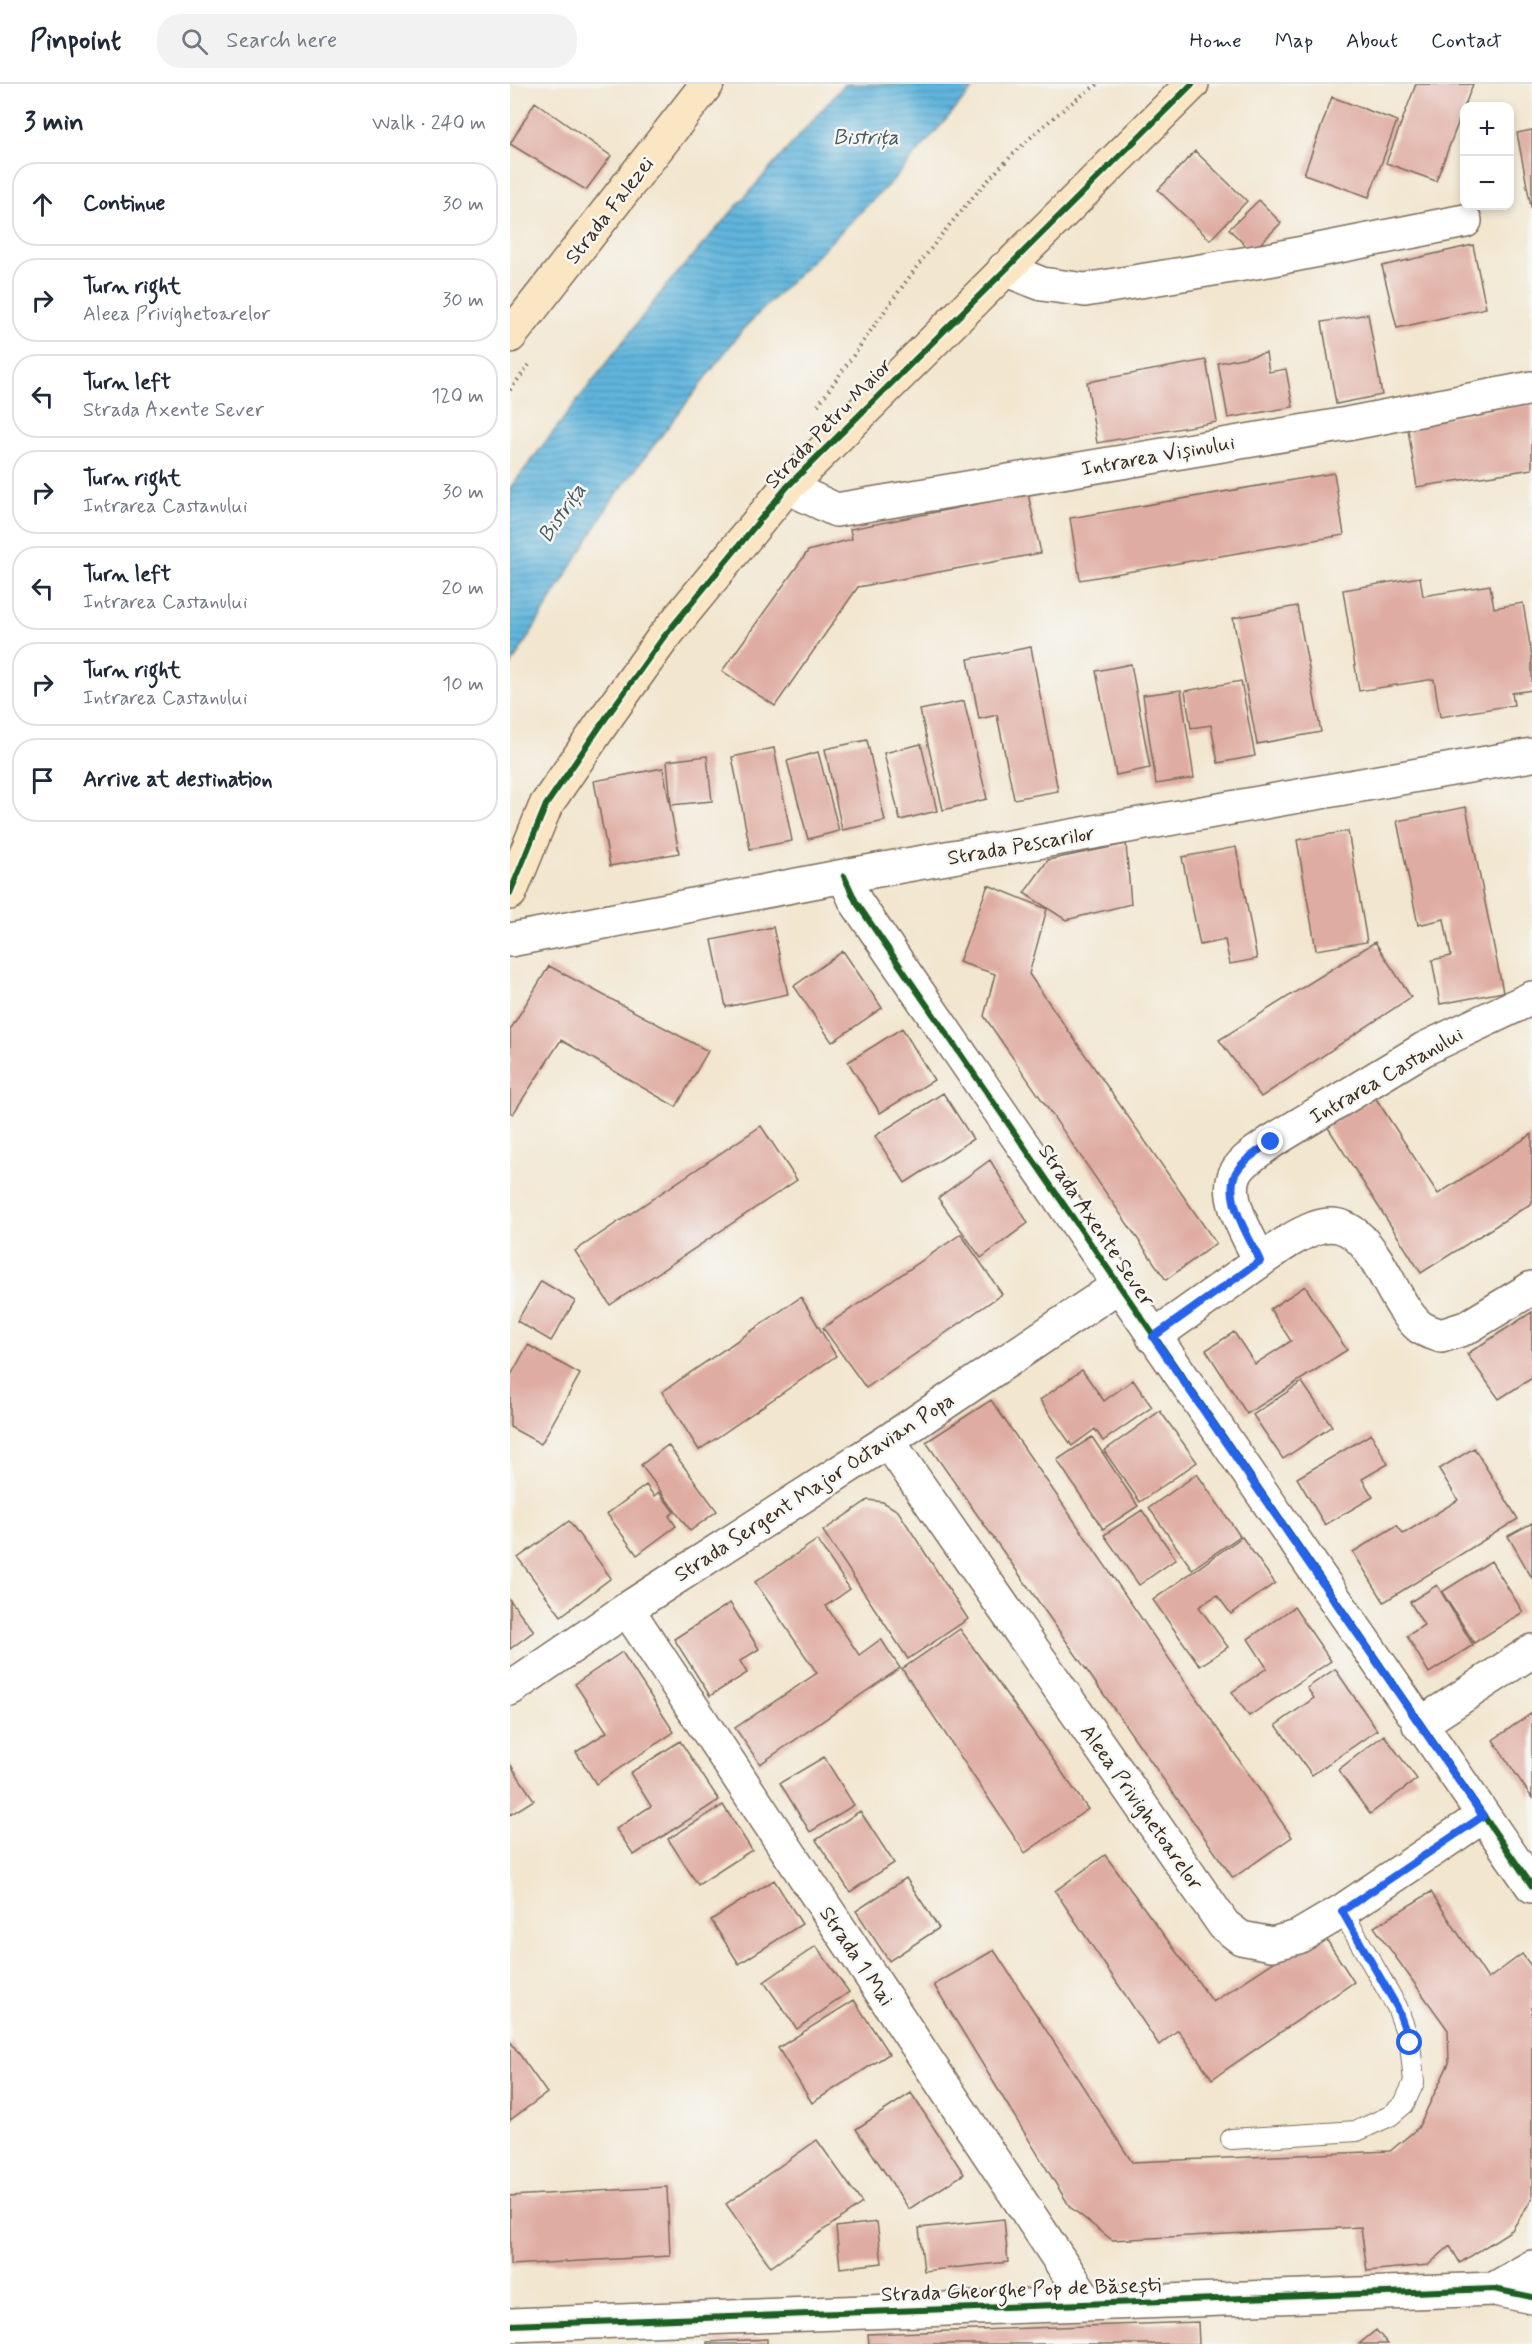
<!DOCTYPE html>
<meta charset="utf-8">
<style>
:root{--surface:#fff;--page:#f2f2f3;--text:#1f2937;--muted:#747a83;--line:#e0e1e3}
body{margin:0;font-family:Mynerve,sans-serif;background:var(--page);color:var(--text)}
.controls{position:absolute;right:18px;top:18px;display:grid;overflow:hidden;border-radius:12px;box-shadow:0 3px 9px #0003}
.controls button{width:54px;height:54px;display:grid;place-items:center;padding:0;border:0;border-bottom:2px solid var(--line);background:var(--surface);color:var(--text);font:30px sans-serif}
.stop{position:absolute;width:18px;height:18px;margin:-14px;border:4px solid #2563eb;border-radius:50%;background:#fff}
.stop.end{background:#2563eb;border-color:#fff;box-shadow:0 2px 6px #0008}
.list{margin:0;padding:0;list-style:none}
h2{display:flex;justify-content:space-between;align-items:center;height:78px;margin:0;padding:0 24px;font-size:26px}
h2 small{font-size:20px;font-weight:400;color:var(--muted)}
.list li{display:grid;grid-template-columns:39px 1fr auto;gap:18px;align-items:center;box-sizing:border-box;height:84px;margin:0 12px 12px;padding:0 12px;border:2px solid var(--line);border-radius:24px}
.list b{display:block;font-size:22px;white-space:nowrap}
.list p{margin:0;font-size:20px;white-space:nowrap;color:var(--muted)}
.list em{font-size:20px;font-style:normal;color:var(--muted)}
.icon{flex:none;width:33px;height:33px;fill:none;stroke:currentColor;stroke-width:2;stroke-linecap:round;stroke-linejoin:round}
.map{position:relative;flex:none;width:1022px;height:2260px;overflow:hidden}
header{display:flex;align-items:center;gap:36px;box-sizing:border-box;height:84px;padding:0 30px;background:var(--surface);border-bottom:2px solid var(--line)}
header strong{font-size:28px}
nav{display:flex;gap:33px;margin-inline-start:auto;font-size:21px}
.search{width:420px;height:54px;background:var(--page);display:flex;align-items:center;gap:15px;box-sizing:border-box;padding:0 21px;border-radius:24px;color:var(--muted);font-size:22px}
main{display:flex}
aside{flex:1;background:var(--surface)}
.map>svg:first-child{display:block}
</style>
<header>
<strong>Pinpoint</strong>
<div class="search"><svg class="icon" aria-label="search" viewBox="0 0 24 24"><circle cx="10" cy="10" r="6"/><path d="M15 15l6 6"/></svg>Search here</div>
<nav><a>Home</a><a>Map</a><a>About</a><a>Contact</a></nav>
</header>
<main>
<aside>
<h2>3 min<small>Walk · 240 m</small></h2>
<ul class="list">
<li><svg class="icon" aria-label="ahead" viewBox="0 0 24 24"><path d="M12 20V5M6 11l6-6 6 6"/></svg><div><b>Continue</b></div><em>30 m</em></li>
<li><svg class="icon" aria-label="right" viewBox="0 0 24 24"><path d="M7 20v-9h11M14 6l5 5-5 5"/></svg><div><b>Turn right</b><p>Aleea Privighetoarelor</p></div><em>30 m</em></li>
<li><svg class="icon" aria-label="left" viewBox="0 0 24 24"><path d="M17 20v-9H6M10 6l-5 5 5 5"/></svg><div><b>Turn left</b><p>Strada Axente Sever</p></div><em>120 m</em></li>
<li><svg class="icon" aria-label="right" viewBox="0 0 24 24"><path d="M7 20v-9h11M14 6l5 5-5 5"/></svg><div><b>Turn right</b><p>Intrarea Castanului</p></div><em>30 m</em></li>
<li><svg class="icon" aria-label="left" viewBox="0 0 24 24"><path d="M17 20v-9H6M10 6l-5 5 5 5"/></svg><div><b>Turn left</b><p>Intrarea Castanului</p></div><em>20 m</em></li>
<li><svg class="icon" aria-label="right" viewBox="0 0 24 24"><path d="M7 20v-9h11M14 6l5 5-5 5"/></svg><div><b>Turn right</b><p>Intrarea Castanului</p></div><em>10 m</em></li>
<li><svg class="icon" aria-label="arrive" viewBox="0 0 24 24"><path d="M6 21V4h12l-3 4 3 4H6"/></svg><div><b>Arrive at destination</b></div></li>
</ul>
</aside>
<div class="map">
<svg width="1022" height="2260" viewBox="0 0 1022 2260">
<defs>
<pattern id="water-rules" width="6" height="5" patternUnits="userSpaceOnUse" patternTransform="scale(1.5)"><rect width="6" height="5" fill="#60b5dd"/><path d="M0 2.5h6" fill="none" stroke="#5093b3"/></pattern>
</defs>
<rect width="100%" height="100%" fill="#f6f6f2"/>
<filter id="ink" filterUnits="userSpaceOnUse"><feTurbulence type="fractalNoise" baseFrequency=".0167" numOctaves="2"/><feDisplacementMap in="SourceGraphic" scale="12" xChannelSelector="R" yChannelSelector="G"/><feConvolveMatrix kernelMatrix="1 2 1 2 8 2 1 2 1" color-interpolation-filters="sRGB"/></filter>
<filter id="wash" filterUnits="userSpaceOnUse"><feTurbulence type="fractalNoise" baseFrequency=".008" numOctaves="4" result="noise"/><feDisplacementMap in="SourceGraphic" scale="24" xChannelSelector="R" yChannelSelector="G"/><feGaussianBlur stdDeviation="1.35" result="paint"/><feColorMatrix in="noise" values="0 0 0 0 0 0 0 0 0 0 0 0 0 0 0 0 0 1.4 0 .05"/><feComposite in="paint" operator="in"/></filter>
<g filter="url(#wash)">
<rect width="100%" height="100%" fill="#f2e6cf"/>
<path fill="url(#water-rules)" stroke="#4e707e" stroke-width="1.5" d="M335 0H467L387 92 233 245 102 416 0 583V404L156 202Z"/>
<g id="blocks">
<path fill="#dfaca1" d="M906 0H963L926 97 876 79Z
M822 13 887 37 859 113 794 90Z
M25 18 101 72 76 106 0 60Z
M1022 46V123H1021L1007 49Z
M685 67 737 117 700 156 648 106Z
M749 116 771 139 742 168 719 145Z
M963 161 976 224 887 244 872 182Z
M858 230 872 311 826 320 812 238Z
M756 269 759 288 776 285 783 323 718 334 708 279Z
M696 276 707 338 587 359 577 298Z
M1022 320V385L907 403 897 339Z
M824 389 834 451 570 496 560 434Z
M518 410 531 469 348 503 265 622 212 587 298 467 342 455 340 445Z
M910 493 913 512 980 501 984 524 1013 519 1022 573V606L1002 609 1004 621 930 633 924 595 849 607 833 506Z
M787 522 811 648 747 660 723 534Z
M521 563 548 707 504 715 487 631 469 635 458 575Z
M621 580 640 684 606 691 586 587Z
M731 597 745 672 708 679 701 641 681 644 675 607Z
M671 606 684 694 646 700 633 611Z
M454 617 477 715 433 726 410 626Z
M357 656 375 737 332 746 315 665Z
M411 660 427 727 390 736 374 669Z
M264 664 282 757 240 765 222 673Z
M308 668 329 747 298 755 277 677Z
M197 672 202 717 161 721 157 677Z
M153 684 169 769 100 782 84 697Z
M956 723 993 908 930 920 922 876 941 872 934 835 908 841 887 737Z
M838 747 857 858 806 866 787 756Z
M616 760 621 820 556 836 514 809 538 776Z
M726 763 747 875 720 880 715 856 690 861 672 773Z
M478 801 537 825 519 890 706 1159 656 1196 474 932 485 890 449 878Z
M263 843 278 910 216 923 202 856Z
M865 858 901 913 751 1013 709 956Z
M333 867 372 924 322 958 284 902Z
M39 882 198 967 166 1023 51 956 3 1030 0 1028V946Z
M392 944 424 996 370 1029 338 978Z
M433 1009 463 1055 395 1099 365 1052Z
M865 1013 928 1110 1022 1050V1119L911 1189 817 1042Z
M251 1042 287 1096 100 1221 65 1167Z
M480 1076 518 1139 471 1174 428 1114Z
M451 1150 492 1210 356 1304 313 1244Z
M31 1197 65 1217 41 1257 7 1237Z
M795 1202 837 1266 737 1330 696 1266 724 1248 745 1280 781 1257 760 1225Z
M291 1213 326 1272 189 1366 152 1308Z
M1022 1228V1294L989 1315 957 1270Z
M18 1261 70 1290 31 1360 0 1343V1293Z
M572 1286 594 1317 623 1296 642 1323 593 1357 585 1345 562 1362 530 1316Z
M792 1298 822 1342 773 1375 743 1331Z
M481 1316 782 1753 723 1794 416 1358Z
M650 1327 687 1378 630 1418 594 1367Z
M861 1350 878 1380 852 1395 863 1413 815 1441 787 1394Z
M582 1353 628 1422 593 1445 547 1376Z
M158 1361 207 1427 180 1447 131 1381Z
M964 1364 1008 1435 874 1518 843 1468 887 1441 893 1450 948 1416 929 1385Z
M687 1390 730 1452 682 1485 639 1424Z
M136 1401 144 1412 149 1408 164 1428 159 1432 166 1442 127 1471 97 1430Z
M358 1416 373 1418 388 1427 458 1535 398 1575 313 1447Z
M632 1426 666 1475 629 1501 594 1451Z
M59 1437 101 1494 51 1532 8 1474Z
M1022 1439V1494L998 1452Z
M732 1453 765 1499 721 1530 707 1511 689 1523 718 1563 690 1582 643 1516Z
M307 1456 340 1505 316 1522 349 1571 371 1555 390 1584 250 1680 225 1644 307 1589 245 1498Z
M981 1477 1013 1528 964 1559 932 1508Z
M927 1501 963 1561 919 1589 897 1552 914 1541 900 1518Z
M0 1516 24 1547 0 1565Z
M220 1519 249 1565 230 1577 237 1589 200 1612 164 1555Z
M784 1523 821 1577 739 1632 722 1608 757 1584 738 1555Z
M450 1545 578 1725 515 1769 392 1585Z
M112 1568 164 1648 86 1700 66 1668 97 1648 65 1600Z
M825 1585 867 1646 802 1691 766 1641 804 1614 797 1604Z
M1022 1629V1714L983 1656Z
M874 1651 907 1695 860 1730 828 1686Z
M170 1657 209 1716 124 1771 106 1745 141 1722 120 1689Z
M314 1673 344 1721 300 1748 270 1699Z
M0 1680 24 1716 0 1731Z
M213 1721 242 1766 188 1801 158 1755Z
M350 1727 384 1779 340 1808 306 1756Z
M595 1771 703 1918 811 1847 844 1898 702 1995 668 1946 649 1961 545 1807Z
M396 1794 429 1844 379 1877 346 1827Z
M264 1796 292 1840 229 1880 201 1836Z
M921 1808 978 1895 1012 1870 1022 1883V2115L1002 2146 950 2179 940 2162 918 2181 857 2187 851 2143 602 2156 560 2123 424 1901 484 1866 622 2078 880 2067 908 2044 939 1979 938 1946 864 1843Z
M306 1862 339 1908 287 1945 254 1898Z
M344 1916 379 1970 302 2019 268 1964Z
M0 1957 37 2009 0 2036Z
M401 2009 454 2090 399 2125 346 2045Z
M307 2056 352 2119 261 2183 216 2120Z
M157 2103 160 2172 0 2181V2112Z
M494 2135 498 2178 414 2187 409 2144Z
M367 2138 372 2179 330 2184 326 2143Z
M688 2238 689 2260H359L358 2250Z
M866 2246 878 2260H849Z
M257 2255V2260H197V2258Z"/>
</g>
</g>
<g filter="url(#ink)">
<use href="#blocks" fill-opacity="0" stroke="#7b6c5c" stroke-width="1.5"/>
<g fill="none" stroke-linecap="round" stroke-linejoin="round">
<defs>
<path id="lane" d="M721 2055 847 2047 880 2032 894 2020 904 1998 900 1959 887 1923 832 1827"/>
<path id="street" d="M494 185 532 200 575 206 758 176 955 137
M277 403 326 426 837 340 1022 304
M334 792 346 818 1022 1802
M0 856 334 792 1022 671
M750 1177C767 1165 784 1152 805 1144 862 1124 877 1217 910 1243 915 1247 924 1249 931 1252L956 1244 1022 1204
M643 1253 750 1177C740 1154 716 1119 724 1093 729 1078 749 1067 761 1058L914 965 1022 914
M378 1357 714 1841 731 1854 762 1860 788 1853 832 1827 973 1732
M117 1525 578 2219
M0 1605 117 1525 378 1357 608 1202
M909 1641 1022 1567
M984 2205 1022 2183
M0 2241 984 2205 1022 2213"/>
<path id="secondary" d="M0 252 197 0
M0 809 36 721 93 638 153 554 277 403 682 0"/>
</defs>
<use href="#lane" stroke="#7b6c5c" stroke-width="22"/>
<use href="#street" stroke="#7b6c5c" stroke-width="36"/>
<use href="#secondary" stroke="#7b6c5c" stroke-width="36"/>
<path stroke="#7b6c5c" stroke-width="4" stroke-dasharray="1.5 4.5" stroke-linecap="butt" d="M0 306 19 281
M308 321C392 205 467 82 588 0"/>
<use href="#lane" stroke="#fff" stroke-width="20"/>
<use href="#street" stroke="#fff" stroke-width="33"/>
<use href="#secondary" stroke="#fbe6c4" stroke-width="33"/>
<defs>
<path id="cycleway" d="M334 792 346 818 1022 1802
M0 809 36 721 93 638 153 554 277 403 682 0
M0 2241 984 2205 1022 2213"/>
</defs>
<use href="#cycleway" stroke="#f6f6f2" stroke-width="10"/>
<use href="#cycleway" stroke="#1b5e20" stroke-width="6"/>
</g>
</g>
<g fill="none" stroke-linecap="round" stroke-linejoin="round" filter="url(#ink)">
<path stroke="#2563eb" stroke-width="8" d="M761 1058C749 1067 729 1078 724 1093 716 1119 740 1154 750 1177L643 1253 973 1732 832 1827 887 1923 900 1959"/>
</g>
<g text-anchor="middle" stroke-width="5" stroke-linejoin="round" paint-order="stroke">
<g font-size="21" fill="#3b2a1e" stroke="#f6f6f2">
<text transform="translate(99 126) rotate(-52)" y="7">Strada Falezei</text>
<text transform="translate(318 339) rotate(-46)" y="7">Strada Petru Maior</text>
<text transform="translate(648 371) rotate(-10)" y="7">Intrarea Vișinului</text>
<text transform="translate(511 761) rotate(-10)" y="7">Strada Pescarilor</text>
<text transform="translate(876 991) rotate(-30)" y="7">Intrarea Castanului</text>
<text transform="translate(587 1141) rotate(56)" y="7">Strada Axente Sever</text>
<text transform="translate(304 1403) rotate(-33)" y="7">Strada Sergent Major Octavian Popa</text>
<text transform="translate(632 1723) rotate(55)" y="7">Aleea Privighetoarelor</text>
<text transform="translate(347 1872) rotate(56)" y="7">Strada 1 Mai</text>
<text transform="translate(511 2205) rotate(-2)" y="7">Strada Gheorghe Pop de Băsești</text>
</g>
<g font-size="22" font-style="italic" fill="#485b61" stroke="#f6f6f2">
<text x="356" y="60">Bistrița</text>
<text transform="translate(51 428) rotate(-55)" y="8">Bistrița</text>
</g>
</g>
</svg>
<div class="controls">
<button>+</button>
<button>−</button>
</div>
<div class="stop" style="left:900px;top:1959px"></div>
<div class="stop end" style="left:761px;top:1058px"></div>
</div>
</main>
